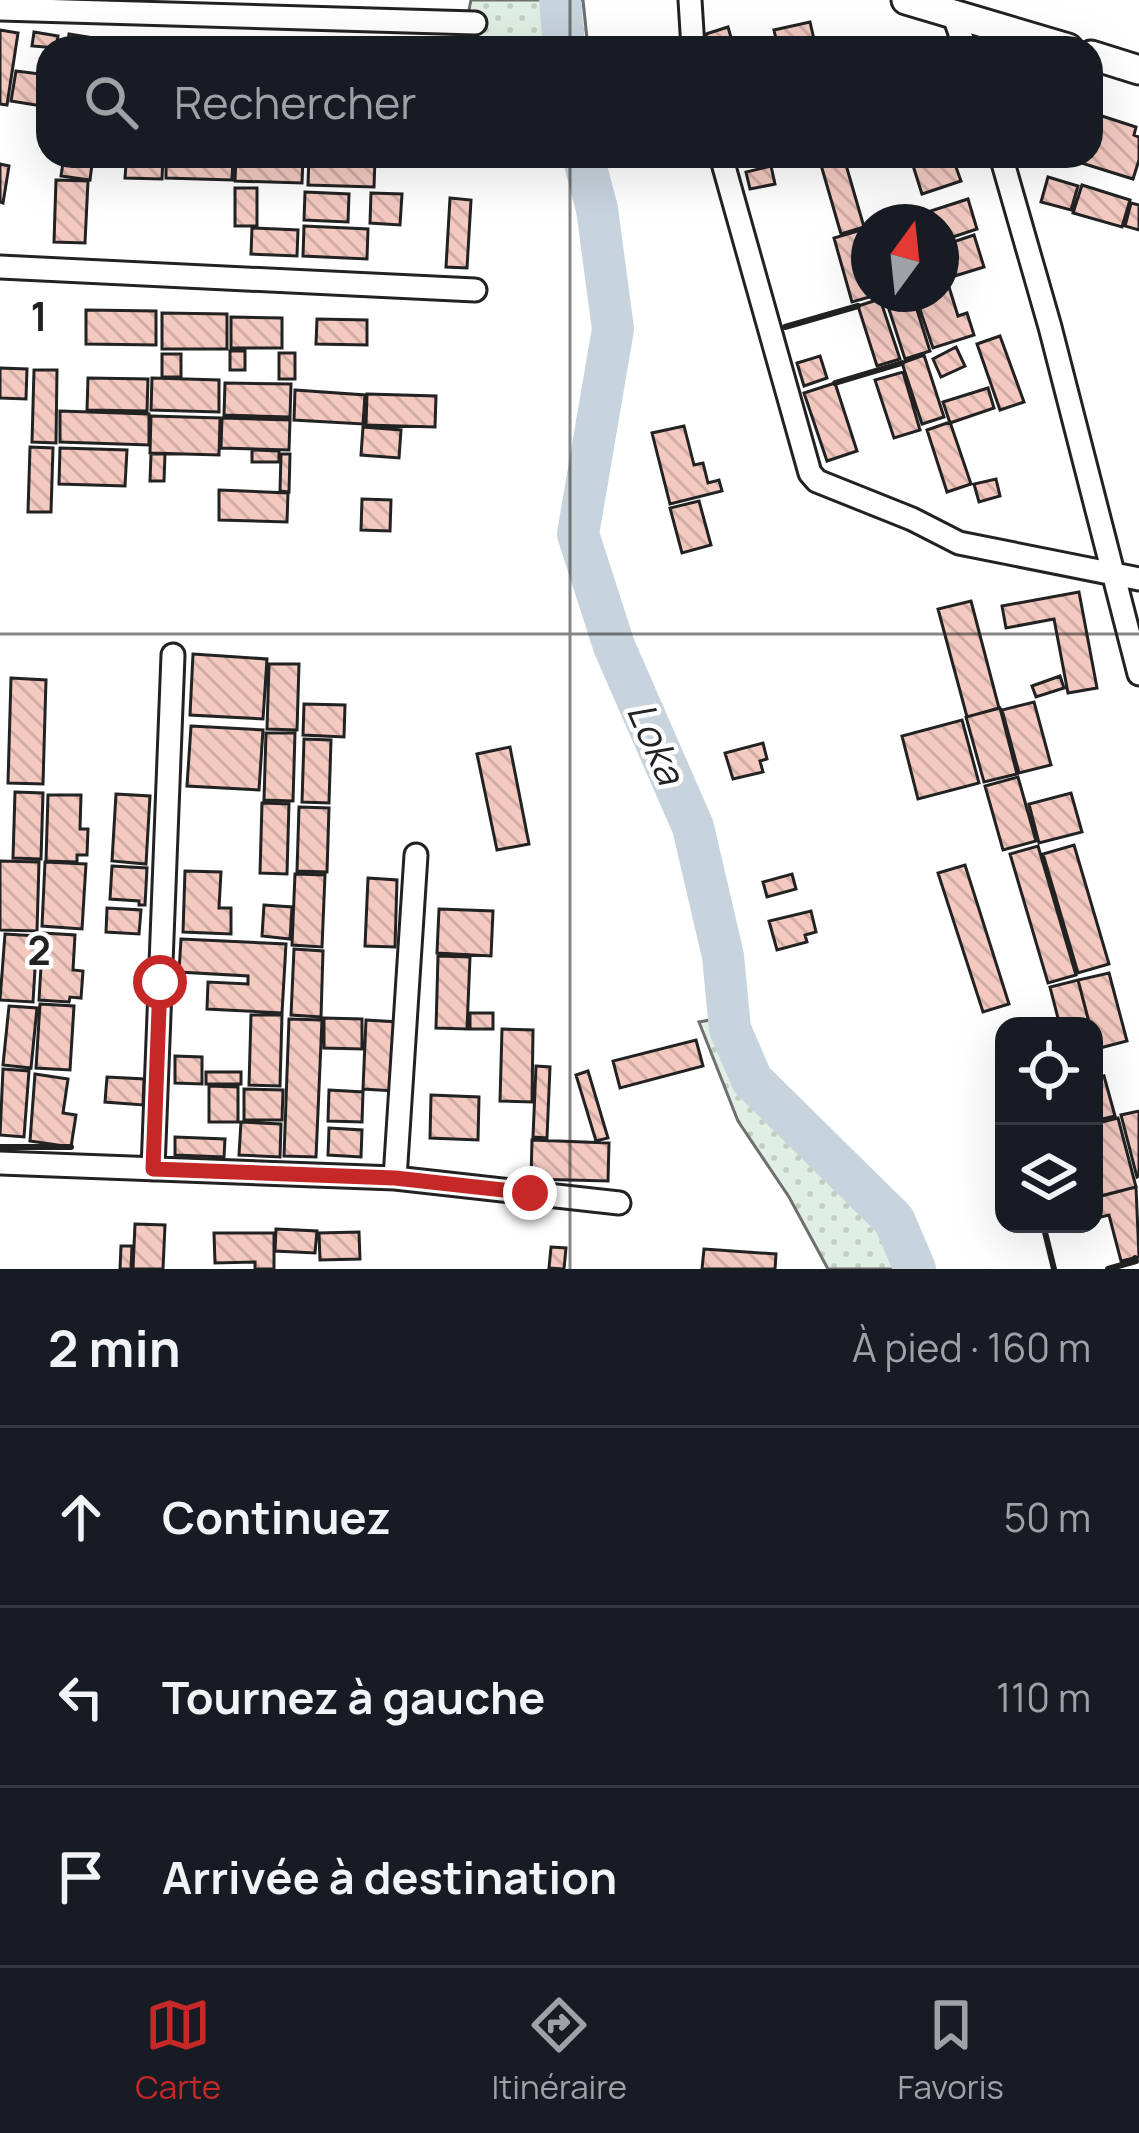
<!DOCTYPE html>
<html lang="fr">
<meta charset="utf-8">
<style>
:root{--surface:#171b24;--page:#242831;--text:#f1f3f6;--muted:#9ea1a6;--line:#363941;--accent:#c62828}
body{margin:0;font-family:Manrope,sans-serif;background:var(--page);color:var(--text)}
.controls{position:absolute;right:36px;bottom:36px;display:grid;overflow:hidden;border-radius:24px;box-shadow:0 12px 48px #0002}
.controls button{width:108px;height:108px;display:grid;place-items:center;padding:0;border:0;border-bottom:3px solid var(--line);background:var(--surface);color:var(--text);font:60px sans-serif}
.compass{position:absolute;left:851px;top:204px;width:108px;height:108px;border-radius:50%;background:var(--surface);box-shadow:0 12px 48px #0002;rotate:15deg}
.stop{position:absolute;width:36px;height:36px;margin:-27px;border:9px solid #c62828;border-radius:50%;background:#fff}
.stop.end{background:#c62828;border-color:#fff;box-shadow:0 3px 12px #0008}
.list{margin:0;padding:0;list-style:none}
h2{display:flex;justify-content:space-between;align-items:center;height:156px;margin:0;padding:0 48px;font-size:51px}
h2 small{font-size:39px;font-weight:400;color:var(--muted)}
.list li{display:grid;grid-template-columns:78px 1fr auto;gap:36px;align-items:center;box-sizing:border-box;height:180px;padding:0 48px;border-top:3px solid var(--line)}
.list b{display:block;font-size:45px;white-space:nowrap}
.list em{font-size:39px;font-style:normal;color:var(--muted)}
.icon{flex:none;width:66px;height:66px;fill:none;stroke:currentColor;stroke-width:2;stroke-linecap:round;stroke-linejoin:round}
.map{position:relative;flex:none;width:1139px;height:1269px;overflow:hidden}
.search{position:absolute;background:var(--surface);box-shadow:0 12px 48px #0002;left:36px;right:36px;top:36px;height:132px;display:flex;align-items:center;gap:30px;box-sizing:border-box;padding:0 42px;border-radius:36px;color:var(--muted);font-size:45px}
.sheet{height:696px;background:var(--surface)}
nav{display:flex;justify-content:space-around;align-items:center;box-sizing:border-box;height:168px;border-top:3px solid var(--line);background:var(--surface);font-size:33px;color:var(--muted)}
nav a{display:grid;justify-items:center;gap:6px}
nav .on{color:var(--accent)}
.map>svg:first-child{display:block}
</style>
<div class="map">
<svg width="1139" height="1269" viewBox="0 0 1139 1269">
<defs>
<pattern id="grass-dots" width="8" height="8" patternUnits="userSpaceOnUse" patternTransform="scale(3)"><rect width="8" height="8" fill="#e0efe3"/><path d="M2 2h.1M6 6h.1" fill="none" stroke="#c0cdc2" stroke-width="1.8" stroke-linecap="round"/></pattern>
<pattern id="building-back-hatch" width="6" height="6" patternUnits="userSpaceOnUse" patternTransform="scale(3)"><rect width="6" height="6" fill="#f3c9c0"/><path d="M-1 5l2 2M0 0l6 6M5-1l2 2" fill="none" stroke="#d0aca5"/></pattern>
</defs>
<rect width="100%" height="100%" fill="#fff"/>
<path fill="url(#grass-dots)" stroke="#6f6f6f" stroke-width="3" d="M471 0H583L588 48H461Z
M738 1015 753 1054 872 1193 898 1269H828L789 1197 738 1121 699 1022Z"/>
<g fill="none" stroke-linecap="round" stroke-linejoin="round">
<path stroke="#c7d3dd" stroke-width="42" d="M560 0 564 48
M583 156 597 209 613 329 578 534 614 646 693 827 723 956 730 1029 752 1080 894 1220 915 1269"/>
</g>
<path fill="url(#building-back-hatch)" stroke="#222" stroke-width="3" d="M810 22 816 48H778L774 30Z
M728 27 734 48H711L706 34Z
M0 30 18 33 7 105 0 104Z
M34 32 58 36 56 48 32 46Z
M69 34 100 39 99 48H67Z
M105 38 158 46 157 48H103Z
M16 71 48 75V107L11 101Z
M1102 116 1136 127 1134 135 1139 137V160L1133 179 1075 161 1076 156H1091V122L1100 125Z
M64 156H93L90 180 61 176Z
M96 156H163L162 179 125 178 126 164 96 162Z
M166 156H233L232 180 166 178Z
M236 156 303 157 302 183 235 181Z
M309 156 375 159 374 187 308 185Z
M910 156H952L961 181 922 194Z
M844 158 864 227 841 234 821 165Z
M0 164 9 166 3 203 0 202Z
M771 166 775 184 750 189 746 172Z
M1048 177 1078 186 1071 210 1041 202Z
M56 180 88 181 85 243 54 242Z
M1082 185 1130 200 1122 227 1073 213Z
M235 188H257V226H235Z
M305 192 349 194 348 222 304 220Z
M371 193 402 194 400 225 370 223Z
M450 198 471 200 467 268 446 267Z
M968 199 977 229 941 241V222H913L912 217Z
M1131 203 1139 205V230L1125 226Z
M304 226 368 229 367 259 303 256Z
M252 228 298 230 297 256 251 254Z
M861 230 869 257V294H880L852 302 834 238Z
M974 235 984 267 945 279 941 246Z
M949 287 958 316 967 313 974 335 933 348 916 298 941 294V290Z
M893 294H912L930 351 905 359 885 297Z
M880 299 900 359 877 366 858 306Z
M86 310 156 311V345L86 344Z
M162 313 227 314V349H162Z
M231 317 282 318V348H231Z
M317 319 367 320V345L316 344Z
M1000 336 1024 402 1000 410 977 344Z
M956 347 965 366 941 377 933 359Z
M230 351H245V370H230Z
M279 353H295V379H279Z
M162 354H181V377H162Z
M924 355 944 417 922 424 902 363Z
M820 356 827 378 804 386 797 363Z
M0 368 27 369 26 399 0 398Z
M34 370H57L56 443 32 442Z
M903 372 920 430 894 438 875 380Z
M88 378 148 379 147 411 87 410Z
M152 378 219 380V412L151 410Z
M225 383 291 384 290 417 224 415Z
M835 383 857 451 827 461 804 393Z
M988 388 994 408 950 423 943 402Z
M295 390 365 395 363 424 294 420Z
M367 394 436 396 435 427 366 425Z
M60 411 149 414V445L60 442Z
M151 416 220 418 219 455 150 453Z
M222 418 290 420 289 450 221 448Z
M950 422 971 484 947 492 927 430Z
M684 426 694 465 703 463 708 483 719 480 722 491 670 504 652 433Z
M363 427 401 430 399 458 361 455Z
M30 447 53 448 51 512H28Z
M60 448 127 450 125 486 59 484Z
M252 450 279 451V462H252Z
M151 454H165L164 481H150Z
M281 454H290L289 492 280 491Z
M996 479 1000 496 979 502 974 484Z
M219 490 288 493 287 522 219 520Z
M362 499 391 500 390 531 361 530Z
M699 501 711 545 682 553 670 508Z
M1079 592 1097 688 1068 693 1054 619 1006 628 1002 606Z
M971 601 999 708 967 717 938 609Z
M193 654 267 659 263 719 190 715Z
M269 664H299L297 730 267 729Z
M1060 676 1064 688 1036 697 1032 686Z
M11 678 46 680 43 784 8 783Z
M1034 702 1051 765 1019 773 1002 710Z
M304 704 345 705 344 737 303 735Z
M1000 708 1017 774 984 782 966 717Z
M962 720 979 783 918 799 902 736Z
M191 726 263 730 259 790 187 786Z
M266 733H295L293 801 264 800Z
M304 739 331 740 329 803 302 802Z
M763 743 767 759 760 761 763 772 733 779 725 753Z
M510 747 529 844 497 850 477 754Z
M1018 777 1036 841 1003 850 985 786Z
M15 792 43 793 41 859 13 858Z
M1071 793 1082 832 1039 843 1029 804Z
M116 794 150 796 146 864 112 861Z
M48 795H81L80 829H88L87 855H77V862L46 861Z
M262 803 289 804 287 874 260 873Z
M299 807 329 808 327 872 297 871Z
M1074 845 1109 964 1078 973 1043 854Z
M1038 846 1076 975 1048 983 1010 854Z
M0 861 39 862 37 931 0 930Z
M45 862 86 864 82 929 42 926Z
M965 865 1009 1004 983 1012 938 873Z
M112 866 147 868 145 905H139V901L110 899Z
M185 871 221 872 219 908H231V934L183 932Z
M295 874 325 875 322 947 292 945Z
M792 874 796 889 767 897 763 882Z
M368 878 397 880 395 947 365 946Z
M264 905 292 907 290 939 262 936Z
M107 908 141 910 139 934 106 932Z
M439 909 493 911 491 956 437 953Z
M811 911 816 932 805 935 807 942 777 950 769 921Z
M43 933 75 935 73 970 83 971 81 998 70 997 69 1002 39 1000Z
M5 934 37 936 33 1002 0 1000Z
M181 939 286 944 282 1013 207 1009 208 982 248 984V976L179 972Z
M294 949 323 951 321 1017 291 1015Z
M438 956 470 957 467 1029 436 1028Z
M1109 973 1127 1041 1096 1049 1094 1026H1090L1078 980Z
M1078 980 1090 1026H1060L1050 987Z
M40 1004 74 1006 70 1070 36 1068Z
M9 1006 37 1008 31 1068 3 1065Z
M470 1013H493V1029H470Z
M251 1015H282L280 1086 249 1085Z
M324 1018 362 1019V1049L324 1048Z
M289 1019 322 1020 316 1157 284 1156Z
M366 1020 398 1022 395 1091 363 1089Z
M502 1029 533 1030 532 1102 500 1101Z
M696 1040 703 1066 620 1088 613 1061Z
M175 1056 202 1057V1084L175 1083Z
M536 1066 550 1067 547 1138 533 1137Z
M3 1069 29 1071 24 1137 0 1135Z
M588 1071 608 1138 596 1141 576 1075Z
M206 1072H241V1084H206Z
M35 1074 68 1079 63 1113 76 1115 71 1147 30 1141Z
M1104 1076 1115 1116 1094 1121V1079Z
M107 1077 144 1079 143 1105 105 1102Z
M209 1086 238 1087V1122H209Z
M244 1089 283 1090 282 1120H244Z
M329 1090 363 1092 362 1122 328 1121Z
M431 1095 479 1097 478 1140 430 1138Z
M1139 1111V1176L1137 1177 1121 1115Z
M1118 1118 1136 1187 1102 1196 1094 1166V1124Z
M241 1122 281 1124 280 1157 239 1155Z
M329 1128 362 1130 361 1157 328 1155Z
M175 1137 225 1139 224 1157 175 1155Z
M532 1140 609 1143 608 1181 531 1179Z
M1136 1187 1139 1257 1121 1261 1109 1215 1101 1217 1096 1197Z
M135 1224 165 1225 163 1269H133Z
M276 1229 317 1231 315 1253 275 1251Z
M359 1232 360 1259 320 1260 319 1233Z
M214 1233H274V1269H255V1262L215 1263Z
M121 1246H132L131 1269H120Z
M551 1247 566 1248 564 1269 549 1268Z
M704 1249 776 1254 775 1269H702Z"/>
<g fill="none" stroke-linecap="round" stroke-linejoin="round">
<defs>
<path id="minor" d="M690 0 693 48
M0 9 475 23
M953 13 965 48
M721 156 810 473 817 481 912 519 959 543 1139 579
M1001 156 1050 327 1139 674
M0 267 475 290
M0 1163 395 1178 619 1203
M153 1169 173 655
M395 1178 416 855"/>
<path id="tertiary" d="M906 0 1068 48
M1091 55 1139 70"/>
</defs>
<use href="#minor" stroke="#222" stroke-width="27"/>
<use href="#tertiary" stroke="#222" stroke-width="33"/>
<use href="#minor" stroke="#fff" stroke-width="21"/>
<use href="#tertiary" stroke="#fff" stroke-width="27"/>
<path stroke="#222" stroke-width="6" d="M785 327 858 306
M835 383 902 363
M0 1147H71
M1043 1224 1054 1269
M1108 1269 1136 1261 1135 1258"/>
</g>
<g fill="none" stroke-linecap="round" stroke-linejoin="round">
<path stroke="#c62828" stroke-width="15" d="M160 982 153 1169 395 1178 530 1193"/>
</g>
<path fill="none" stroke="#222" stroke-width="3" stroke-opacity="0.55" d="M570 0V48M570 156V1269M0 634H1139"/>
<g text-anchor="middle" stroke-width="9" stroke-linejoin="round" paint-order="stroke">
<g font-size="39" font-style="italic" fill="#222" stroke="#fff">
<text transform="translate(656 743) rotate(66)" y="14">Loka</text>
</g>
</g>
<g font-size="39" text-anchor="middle" font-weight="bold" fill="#222" stroke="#fff" stroke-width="9" stroke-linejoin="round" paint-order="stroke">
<text x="39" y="331">1</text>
<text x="39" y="965">2</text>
</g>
</svg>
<div class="controls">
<button><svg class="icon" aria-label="locate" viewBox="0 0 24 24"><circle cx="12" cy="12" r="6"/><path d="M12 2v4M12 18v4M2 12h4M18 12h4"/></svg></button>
<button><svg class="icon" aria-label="layers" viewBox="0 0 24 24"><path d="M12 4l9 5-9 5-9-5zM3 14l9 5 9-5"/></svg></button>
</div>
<svg class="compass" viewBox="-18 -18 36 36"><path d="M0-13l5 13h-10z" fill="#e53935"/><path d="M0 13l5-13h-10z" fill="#9ea1a6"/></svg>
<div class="stop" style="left:160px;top:982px"></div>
<div class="stop end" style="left:530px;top:1193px"></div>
<div class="search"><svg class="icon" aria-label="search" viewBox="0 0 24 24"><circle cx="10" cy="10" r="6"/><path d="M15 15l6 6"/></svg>Rechercher</div>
</div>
<section class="sheet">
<h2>2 min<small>À pied · 160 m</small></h2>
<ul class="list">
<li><svg class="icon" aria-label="ahead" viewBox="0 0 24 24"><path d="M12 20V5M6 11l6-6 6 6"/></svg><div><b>Continuez</b></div><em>50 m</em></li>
<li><svg class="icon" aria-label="left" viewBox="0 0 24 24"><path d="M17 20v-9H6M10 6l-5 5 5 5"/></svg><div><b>Tournez à gauche</b></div><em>110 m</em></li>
<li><svg class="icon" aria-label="arrive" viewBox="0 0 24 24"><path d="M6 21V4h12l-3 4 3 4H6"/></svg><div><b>Arrivée à destination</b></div></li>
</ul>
</section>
<nav>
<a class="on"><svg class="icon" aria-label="map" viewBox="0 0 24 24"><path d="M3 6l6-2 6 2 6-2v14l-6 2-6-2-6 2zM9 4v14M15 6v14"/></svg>Carte</a>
<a><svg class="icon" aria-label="directions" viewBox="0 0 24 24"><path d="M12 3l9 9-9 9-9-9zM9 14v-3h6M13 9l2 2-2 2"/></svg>Itinéraire</a>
<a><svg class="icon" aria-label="saved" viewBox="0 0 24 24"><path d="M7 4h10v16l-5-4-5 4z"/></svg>Favoris</a>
</nav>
